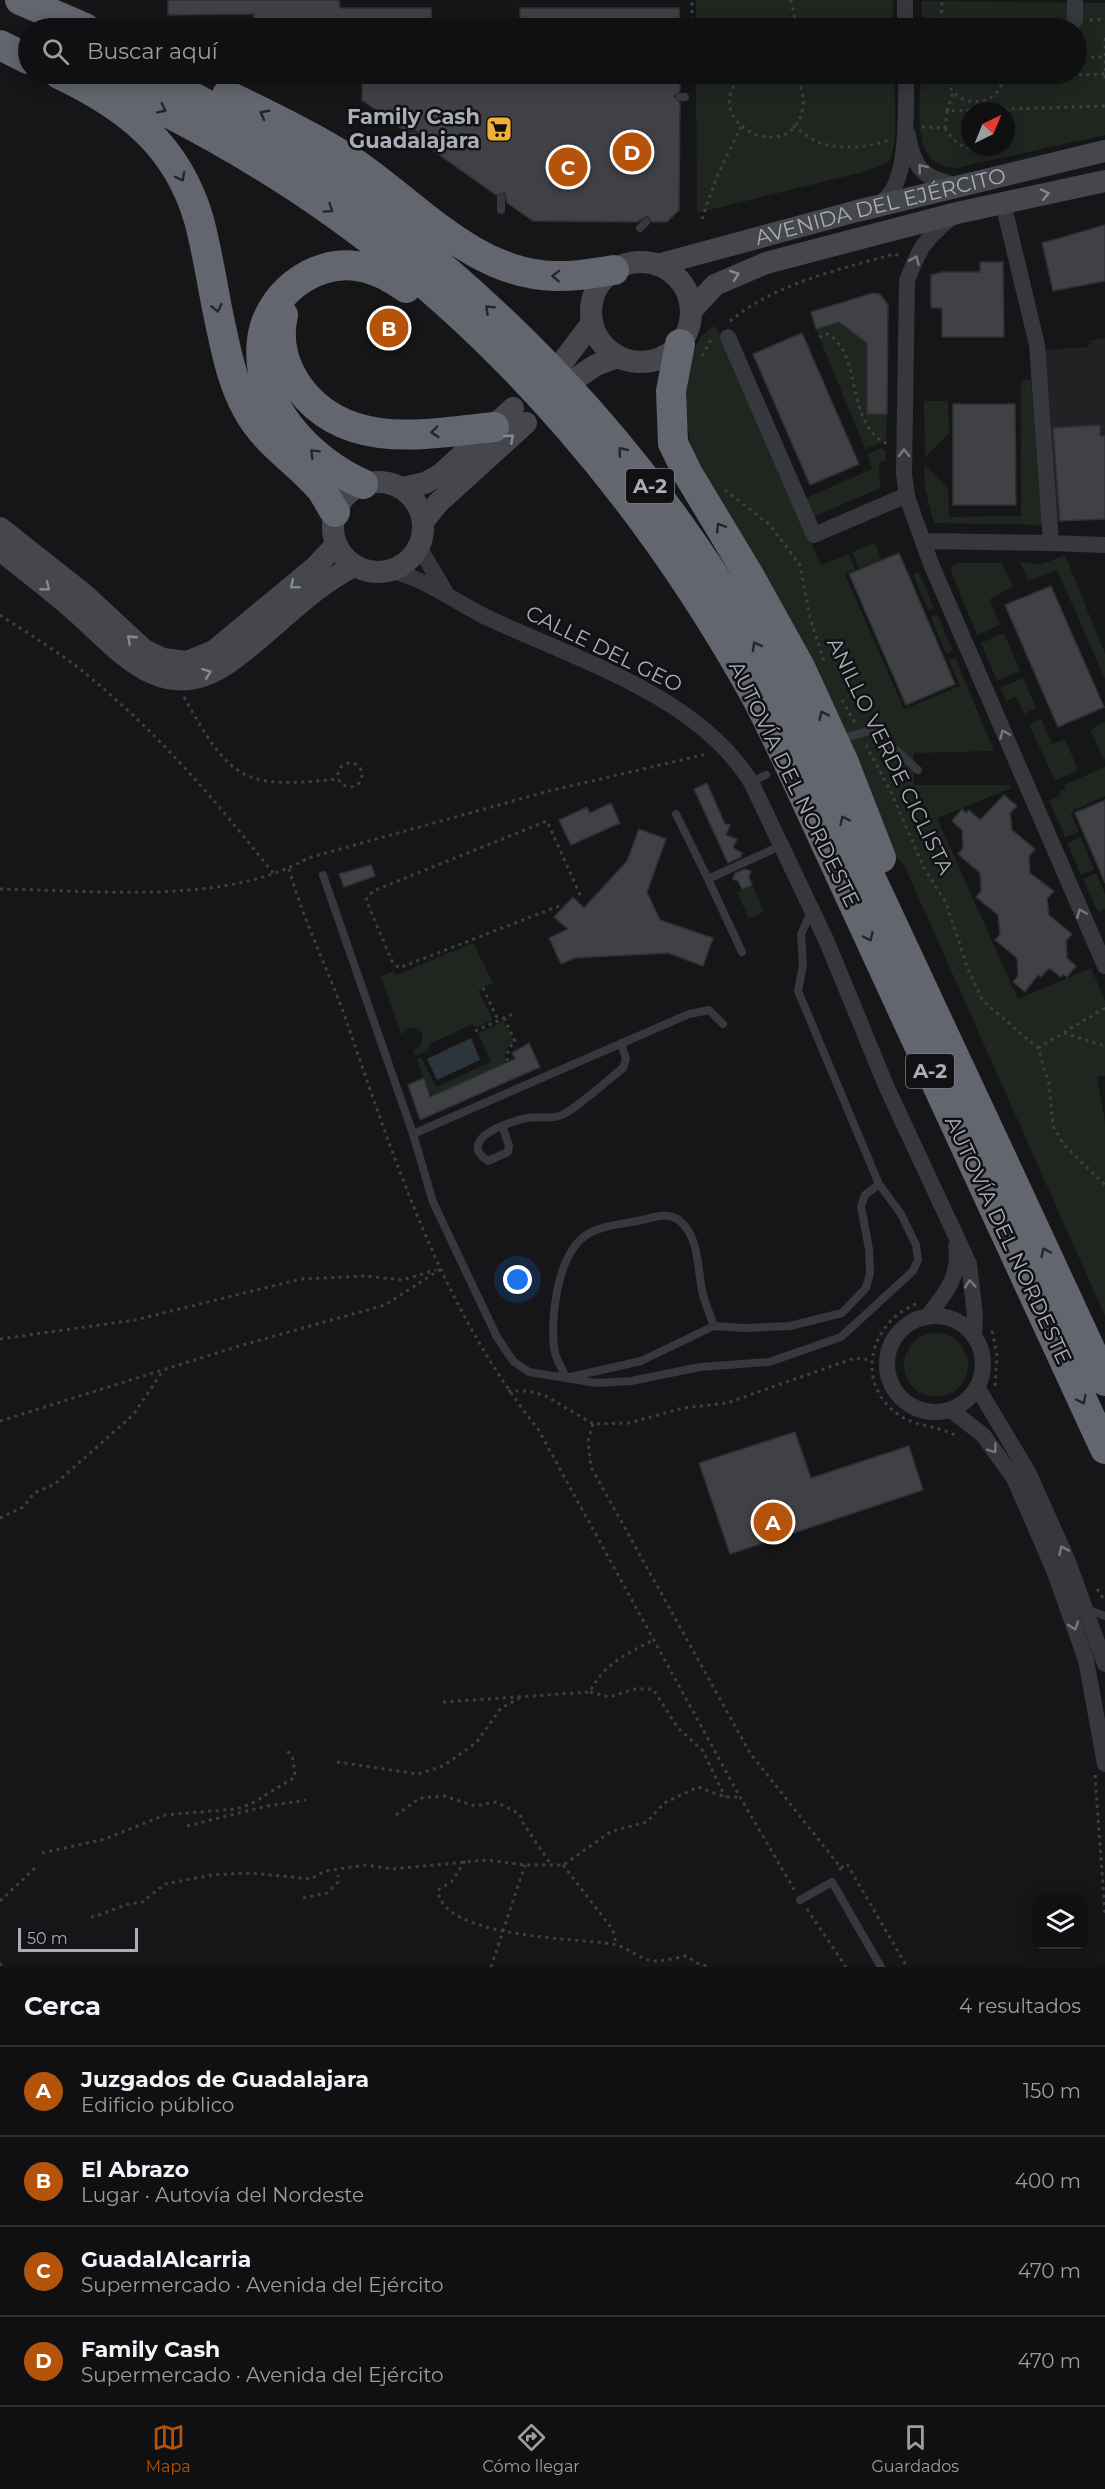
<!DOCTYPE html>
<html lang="es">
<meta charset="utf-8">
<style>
:root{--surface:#101012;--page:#19191b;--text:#f1f3f6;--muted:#9c9d9f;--line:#303032;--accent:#b45309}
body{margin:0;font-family:Montserrat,sans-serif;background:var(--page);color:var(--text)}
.controls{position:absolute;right:18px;bottom:18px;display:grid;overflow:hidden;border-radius:9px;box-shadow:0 3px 15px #0003}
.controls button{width:54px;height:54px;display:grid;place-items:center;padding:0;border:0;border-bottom:2px solid var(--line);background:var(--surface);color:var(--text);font:30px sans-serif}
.compass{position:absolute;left:961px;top:102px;width:54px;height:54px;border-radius:50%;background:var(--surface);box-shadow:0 3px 15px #0003;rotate:43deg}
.scale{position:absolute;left:18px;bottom:15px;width:120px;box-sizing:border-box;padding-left:6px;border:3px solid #a8adb8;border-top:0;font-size:16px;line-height:21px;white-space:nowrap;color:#a8adb8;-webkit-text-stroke:4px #111113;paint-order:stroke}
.you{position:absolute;left:518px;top:1280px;width:21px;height:21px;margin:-15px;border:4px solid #fff;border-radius:50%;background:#1a73e8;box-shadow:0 0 0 9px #1a73e833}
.badge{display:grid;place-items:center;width:39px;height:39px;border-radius:50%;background:var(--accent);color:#fff;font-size:20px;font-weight:700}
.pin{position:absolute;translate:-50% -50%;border:3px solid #fff;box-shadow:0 2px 6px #0006}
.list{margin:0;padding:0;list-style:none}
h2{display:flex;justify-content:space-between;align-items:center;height:78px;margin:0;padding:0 24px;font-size:26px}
h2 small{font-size:20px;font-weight:400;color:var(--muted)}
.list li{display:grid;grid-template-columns:39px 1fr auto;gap:18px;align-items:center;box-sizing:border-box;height:90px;padding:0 24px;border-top:2px solid var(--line)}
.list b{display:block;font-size:22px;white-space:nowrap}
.list p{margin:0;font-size:20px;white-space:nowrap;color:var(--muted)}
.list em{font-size:20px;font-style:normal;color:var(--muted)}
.icon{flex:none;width:33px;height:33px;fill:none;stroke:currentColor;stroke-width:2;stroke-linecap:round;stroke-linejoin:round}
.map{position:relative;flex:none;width:1105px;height:1967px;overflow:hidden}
.search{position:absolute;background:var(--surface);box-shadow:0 3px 15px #0003;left:18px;right:18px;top:18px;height:66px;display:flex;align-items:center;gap:15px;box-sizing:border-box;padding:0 21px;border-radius:33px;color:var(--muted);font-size:22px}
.sheet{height:438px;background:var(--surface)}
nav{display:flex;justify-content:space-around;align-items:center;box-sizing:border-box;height:84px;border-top:2px solid var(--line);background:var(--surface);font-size:16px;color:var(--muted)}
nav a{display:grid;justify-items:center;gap:3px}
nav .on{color:var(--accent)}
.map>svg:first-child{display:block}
</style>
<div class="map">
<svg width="1105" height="1967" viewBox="0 0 1105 1967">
<rect width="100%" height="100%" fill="#161618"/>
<path fill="#222225" d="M1105 338V519L1057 522 1045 350 1089 347V341Z"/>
<path fill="#1e261f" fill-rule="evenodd" d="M696 0H893V28H696Z
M922 1 1105 3V135L956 168C908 166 921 108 921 74H1076V28H922ZM970 111H1006V147H970Z
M696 74H894C894 90 899 149 889 160 883 166 871 169 863 172L697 213Z
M840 322 867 341 868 414H887L886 441 865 449 816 329Z
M714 326 724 340 821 565 849 554 855 570 845 574 904 709 960 686 949 660 955 657 994 751 914 753V785H1010L1011 788 937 818 1018 999 1091 968 1105 1001V1076L1097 1077 1105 1122V1316L905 867 897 858 852 748 692 449 682 401 693 353 701 336Z
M1031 380 1042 525 934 523 925 488 924 464 948 487 949 517 1021 516V381Z
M924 401H948L949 433 925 457Z
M882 448 886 452V461L879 462 880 488 811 518 803 499 872 469 867 454Z
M875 543 881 559 859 568 852 552Z
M1065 555 1105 654V679L1057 570 1028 581 1020 562 1042 564Z
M956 563H1002L1013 587 990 599 1000 625 977 635 952 574 951 567Z
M919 572 934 608 928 610 913 574Z
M937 614 953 651 946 654 931 617Z
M1004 633 1020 671 997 681 981 643Z
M1023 678 1036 708 1024 714 1016 697 1006 701 1000 688Z
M1041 719 1052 744 1065 739 1078 770 1055 781 1029 724Z
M1105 722V759L1104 760 1090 730Z
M1105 767V796L1077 809 1074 808 1070 817 1073 818 1079 832 1065 837 1049 800 1060 796 1059 791 1066 789 1064 785Z
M1081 837 1094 870 1081 875 1067 843Z
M1096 873 1105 894V909L1098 912 1083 879Z
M752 885 764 911 749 919 737 892Z
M473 943 493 983 478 991 493 1020 475 1028 472 1024 430 1044 428 1050 416 1056 413 1050 421 1046 423 1035 418 1029 411 1028 401 1034 381 976 394 971 396 975Z
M504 1021 514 1041 505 1051V1064L436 1095 428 1092 417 1059 421 1057 436 1087 491 1062 478 1033Z
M904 1365a32 32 0 1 1 64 0a32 32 0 1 1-64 0Z"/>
<path fill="#2c353c" d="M471 1038 480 1060 437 1080 427 1059Z"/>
<path fill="#404145" stroke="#303034" stroke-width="1.5" d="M168 0H339L340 8H431L432 28H254V14L168 15Z
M520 8H679L680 28H520Z
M362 74H680V91L674 96 680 103 679 210 667 222H652L647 216 637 222 533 221 507 203 505 193 496 195 418 140 419 134 416 130 405 131 362 100Z
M1105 225V281L1053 291 1042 243Z
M980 262H1003L1004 337H942V308H931V275L942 272H980Z
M873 293 880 294 888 305 887 414H867V343L839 322 816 329 811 312Z
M802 333 859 464 810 485 753 354Z
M953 404H1015L1016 505H953Z
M1100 425V436H1105V519L1060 521 1053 428Z
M899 553 955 684 906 705 849 574Z
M1051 586 1104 707 1058 727 1005 605Z
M707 783 725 824 730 825 726 835 737 839 733 848 742 853 741 857 728 863 694 789Z
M1004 795 1017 806 1010 813 1012 830 1035 849 1029 856 1030 873 1054 891 1047 899 1049 915 1072 934 1066 941 1067 958 1076 966 1067 977 1063 974 1061 977 1049 968 1041 977 1038 975 1025 992 1013 982 1018 976 1017 958 995 940 1000 934 998 915 976 897 981 891 980 873 958 854 963 848 962 830 952 821 962 809 966 813 969 810 980 820Z
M1105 800V883L1075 813Z
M611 803 620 823 571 845 559 820 587 807 590 813Z
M639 829 666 839 647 892 660 920 713 938 703 966 668 953 575 958 561 964 549 938 568 929 554 917 573 897 584 908 627 861Z
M371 865 375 876 344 887 339 874Z
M745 869 751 871 749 877 752 885 742 889 738 881 733 879 735 873Z
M529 1043 540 1067 420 1120 408 1085 424 1078 430 1097 515 1059 512 1053Z
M795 1432 811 1478 909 1446 923 1490 730 1554 699 1463Z"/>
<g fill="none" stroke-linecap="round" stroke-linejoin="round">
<path stroke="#3d3f44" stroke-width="3" stroke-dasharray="3 4.5" stroke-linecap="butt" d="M791 0 797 28
M1090 20 1105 19
M692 28V0
M941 28 942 0
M1015 28V24L1059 21
M1105 38V83
M1076 58 1105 57
M743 74C694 122 793 170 803 107 805 94 800 82 791 74
M945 74C951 111 1001 111 1004 74
M1004 77 1105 74
M947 111 953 93
M793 126C801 131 809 138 818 142 836 150 870 148 888 140
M1006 126 1009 110
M922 127 945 128 947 111 1105 106
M945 128C953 141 964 152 980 147
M702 219 717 176 741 127
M730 321C776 283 838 270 894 254L900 256
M819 337 828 334C864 355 844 425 888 444
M702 356 712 338
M725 490 770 525 800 565 810 618 825 664
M0 615C24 631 49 646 72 663 150 723 213 797 273 873
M184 697C231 781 242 789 339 779
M842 700 855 723
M866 745 891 792 924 868 946 903 969 972 983 1001 1038 1048 1049 1084 1053 1126 1064 1145 1105 1185
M338 775a12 12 0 1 1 24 0a12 12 0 1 1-24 0Z
M289 869C303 919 326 965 344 1014 394 1158 441 1308 538 1429L740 1797 795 1891
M0 889C94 890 225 906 308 858L549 791 707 754
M559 906 399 968 392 961 366 900 373 891 547 821 581 897
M483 988 498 1020
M504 1018 515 1041 508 1050 507 1061
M475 1031 515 1013
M1064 1033 1105 1046
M1038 1048 1105 1008
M916 1304C869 1323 854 1384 899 1415 916 1427 938 1425 956 1436
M992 1331 997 1355 995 1387
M0 1339 135 1320 301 1279 366 1276 402 1280 436 1270
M508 1391H529L546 1396 593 1424 629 1423 683 1408 727 1403 855 1358 871 1360
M0 1421 239 1346 385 1305 441 1269
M593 1424 588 1441 591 1467 750 1753 841 1868 838 1872
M0 1518 23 1507 34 1493 55 1484 133 1415 163 1371
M1097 1589 1105 1601
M590 1692 609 1697 635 1689H653L678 1728 703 1751 725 1797
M443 1702 590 1692C603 1664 627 1654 653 1640
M337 1762 418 1774 443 1766 476 1743 501 1708 522 1697
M1095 1775 1105 1914
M396 1815 420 1798 444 1796 475 1806 496 1802 520 1814 523 1823 550 1863
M187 1826 267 1806 306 1800
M42 1853 105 1839 165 1815 236 1809 251 1804 295 1777 293 1759 287 1750
M465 1861 451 1882 438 1890C441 1938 576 1938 612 1944 627 1946 640 1960 654 1961 664 1961 676 1958 686 1956L699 1964 711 1967
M563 1865 613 1930 616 1944
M841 1868 847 1864 907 1967
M303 1898 327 1893 338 1882V1875
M0 1901 35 1868
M807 1909 846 1967
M91 1917C107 1914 128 1901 141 1903L165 1884 212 1875 250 1873 311 1879 325 1871 366 1865 392 1869 487 1860 525 1865H563L612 1831 647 1822 664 1803 698 1787 725 1797H740
M0 1963 2 1967
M491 1967 525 1865"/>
<path stroke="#37383d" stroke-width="8" d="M680 97H685
M401 138 413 136
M501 198V210
M640 228 646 222
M850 736 874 730 918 770
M751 782 766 775
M676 814 708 879
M323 875 413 1134
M742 952 708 879 780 846
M723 1024 709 1010 689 1014 413 1134 433 1202 497 1337 513 1361 529 1372 596 1383 631 1381 700 1367 769 1362 841 1337 913 1271 918 1260 916 1245 901 1214 879 1184 798 991 803 965 801 934 811 912
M503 1128 509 1146 508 1152 488 1161C456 1140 507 1122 527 1118 537 1116 549 1119 559 1116 573 1112 610 1078 623 1068L626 1059 621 1043
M714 1326C710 1315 705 1303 702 1291 698 1271 699 1242 684 1225 672 1211 658 1216 642 1220 625 1224 599 1225 585 1236 557 1256 549 1321 555 1353 557 1361 563 1370 566 1378L641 1361 714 1326 744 1328 790 1326 842 1313 866 1288 870 1273 869 1249 861 1206 865 1195 879 1184
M1087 1609 1105 1616
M800 1900 832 1882 881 1967"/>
<path stroke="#37383d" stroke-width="16" d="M905 0V28
M1075 20V0
M908 135C914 172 925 177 958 186
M1003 203 1037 345 1051 543 1105 545
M878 206C883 201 890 195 893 189 908 164 906 103 906 74
M952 217C925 239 919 248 907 281L904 473 907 497 931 564 1105 966
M728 337 814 535 907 495
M923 541 1051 543
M419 547 445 591
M390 571C425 578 452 600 484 616 574 659 696 694 751 782L827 942 887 1088 969 1264 975 1315 974 1336
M887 1364a48 48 0 1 1 96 0a48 48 0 1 1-96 0Z
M927 1317C945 1294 961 1276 956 1246
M977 1387 1028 1472 1067 1559 1105 1664
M951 1410 983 1435 1014 1478 1054 1570 1086 1660 1105 1764"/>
<g stroke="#45474d" stroke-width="22">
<circle cx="641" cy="312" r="50"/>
<path id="s1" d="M657 265 857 211 1105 151"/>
<path d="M691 311 715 285 766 263 957 213 1105 181"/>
<path d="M564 360 592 323"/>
<path d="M578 377 596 365 618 357"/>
<circle cx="378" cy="527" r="45"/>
<path d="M402 488 425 483 441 474 513 408"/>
<path d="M423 522 438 503 526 423"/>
<path d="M0 528 86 596 144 650 163 659 187 662 214 651 314 568 336 545"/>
<path d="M0 550C25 570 50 589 74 610 118 648 160 707 225 665 270 635 305 591 354 566"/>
</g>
<path stroke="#63666e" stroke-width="30" d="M20 0 85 28
M0 45 28 59
M59 74C126 106 177 144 199 220 207 250 212 283 218 313 225 346 231 380 247 409 265 443 297 461 321 489 326 496 330 505 335 512
M91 74C174 114 255 157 331 211 507 335 650 506 754 693 769 721 783 751 797 781L1105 1449
M148 74C364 180 555 344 692 543 767 650 820 771 876 889 953 1052 1029 1217 1105 1381
M227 95C270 116 316 138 356 164 417 206 476 275 555 276 575 277 594 273 614 270
M283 315C277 342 283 366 300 389 347 451 426 434 494 427
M680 344 671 391 673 443 688 474 750 577 800 667 844 763 881 858
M363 484C310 461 254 403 262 340 267 296 312 260 356 266 375 268 391 277 406 288"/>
</g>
<defs><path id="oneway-chevron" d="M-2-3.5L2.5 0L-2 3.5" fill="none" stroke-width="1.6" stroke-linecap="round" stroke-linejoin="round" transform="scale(1.5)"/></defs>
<g stroke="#26262a">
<use href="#oneway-chevron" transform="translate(162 109) rotate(27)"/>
<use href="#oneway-chevron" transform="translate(264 114) rotate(-152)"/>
<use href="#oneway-chevron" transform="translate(181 177) rotate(62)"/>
<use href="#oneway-chevron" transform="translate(329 209) rotate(35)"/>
<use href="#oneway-chevron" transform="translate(556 276) rotate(-178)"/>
<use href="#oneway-chevron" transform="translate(217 308) rotate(78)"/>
<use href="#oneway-chevron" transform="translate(489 309) rotate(-137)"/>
<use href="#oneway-chevron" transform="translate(435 432) rotate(174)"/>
<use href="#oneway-chevron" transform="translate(622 451) rotate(-129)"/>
<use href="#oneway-chevron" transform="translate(314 453) rotate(-135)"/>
<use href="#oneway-chevron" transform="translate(720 527) rotate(-122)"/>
<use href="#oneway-chevron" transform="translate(756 646) rotate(-119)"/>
<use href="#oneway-chevron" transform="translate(823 715) rotate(-115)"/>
<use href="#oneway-chevron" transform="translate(844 820) rotate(-115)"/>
<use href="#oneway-chevron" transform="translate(869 937) rotate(65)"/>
<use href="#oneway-chevron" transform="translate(1045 1252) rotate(-115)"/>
<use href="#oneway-chevron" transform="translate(1082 1400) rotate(65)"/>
</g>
<g stroke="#757881">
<use href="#oneway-chevron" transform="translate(922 168) rotate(-128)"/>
<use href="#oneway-chevron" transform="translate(915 260) rotate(-66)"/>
<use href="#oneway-chevron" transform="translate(904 453) rotate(-90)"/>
<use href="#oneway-chevron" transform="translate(1004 734) rotate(-113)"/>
<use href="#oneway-chevron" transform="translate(1081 913) rotate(-113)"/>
<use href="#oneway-chevron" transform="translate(970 1284) rotate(-95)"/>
<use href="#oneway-chevron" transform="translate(993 1449) rotate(54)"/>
<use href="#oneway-chevron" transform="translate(1063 1550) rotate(-114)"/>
<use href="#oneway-chevron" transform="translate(1074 1626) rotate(72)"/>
</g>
<g stroke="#858993">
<use href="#oneway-chevron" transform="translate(1045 194) rotate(-12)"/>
<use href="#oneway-chevron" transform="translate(735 275) rotate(-20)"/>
<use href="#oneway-chevron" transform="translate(510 438) rotate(-42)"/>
<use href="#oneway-chevron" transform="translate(294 585) rotate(140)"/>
<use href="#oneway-chevron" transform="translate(46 587) rotate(39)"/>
<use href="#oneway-chevron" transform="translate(131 639) rotate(-137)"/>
<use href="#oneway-chevron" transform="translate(207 673) rotate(-21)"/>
</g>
<defs>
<symbol id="supermarket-square" viewBox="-11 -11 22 22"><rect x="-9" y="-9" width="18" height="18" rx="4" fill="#f2b134" stroke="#111113"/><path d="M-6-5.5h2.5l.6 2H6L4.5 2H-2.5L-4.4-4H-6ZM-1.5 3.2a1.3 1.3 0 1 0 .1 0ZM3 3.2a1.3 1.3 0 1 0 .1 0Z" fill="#111"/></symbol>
</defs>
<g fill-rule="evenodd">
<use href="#supermarket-square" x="484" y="114" width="30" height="30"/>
</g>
<g text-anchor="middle" stroke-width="5" stroke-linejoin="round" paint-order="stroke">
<g fill="#111113" stroke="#7b7e86" stroke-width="1.5">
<rect x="626" y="469" width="48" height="34" rx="4.5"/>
<rect x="906" y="1054" width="48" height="34" rx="4.5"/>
</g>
<g font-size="20" font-weight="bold" fill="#a8adb8">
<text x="650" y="493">A-2</text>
<text x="930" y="1078">A-2</text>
</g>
<g font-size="21" font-weight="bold" fill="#a8adb8" stroke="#111113" text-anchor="end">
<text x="480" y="124">Family Cash<tspan x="480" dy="24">Guadalajara</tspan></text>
</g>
<g font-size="21" fill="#a8adb8" stroke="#111113">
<text dy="7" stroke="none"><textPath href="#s1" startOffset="231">AVENIDA DEL EJÉRCITO</textPath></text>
<text transform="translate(604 649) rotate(26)" y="7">CALLE DEL GEO</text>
<text transform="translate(890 756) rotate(64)" y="7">ANILLO VERDE CICLISTA</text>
<text transform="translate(794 784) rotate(64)" y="7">AUTOVÍA DEL NORDESTE</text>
<text transform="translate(1008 1240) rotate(65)" y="7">AUTOVÍA DEL NORDESTE</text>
</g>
</g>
</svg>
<div class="controls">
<button><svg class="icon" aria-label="layers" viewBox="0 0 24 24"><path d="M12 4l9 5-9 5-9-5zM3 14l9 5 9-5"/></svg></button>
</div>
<svg class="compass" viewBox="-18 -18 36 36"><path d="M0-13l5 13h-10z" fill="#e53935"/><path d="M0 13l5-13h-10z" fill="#9c9d9f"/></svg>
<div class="scale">50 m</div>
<div class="you"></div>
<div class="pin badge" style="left:773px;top:1522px">A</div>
<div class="pin badge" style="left:389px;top:328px">B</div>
<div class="pin badge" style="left:568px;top:167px">C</div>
<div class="pin badge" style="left:632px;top:152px">D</div>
<div class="search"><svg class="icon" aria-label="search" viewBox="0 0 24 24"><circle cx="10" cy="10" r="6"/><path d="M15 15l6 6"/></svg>Buscar aquí</div>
</div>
<section class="sheet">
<h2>Cerca<small>4 resultados</small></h2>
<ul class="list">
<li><span class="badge">A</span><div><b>Juzgados de Guadalajara</b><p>Edificio público</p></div><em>150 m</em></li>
<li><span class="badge">B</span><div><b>El Abrazo</b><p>Lugar · Autovía del Nordeste</p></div><em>400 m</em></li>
<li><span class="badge">C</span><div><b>GuadalAlcarria</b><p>Supermercado · Avenida del Ejército</p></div><em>470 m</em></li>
<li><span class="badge">D</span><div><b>Family Cash</b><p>Supermercado · Avenida del Ejército</p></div><em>470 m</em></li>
</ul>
</section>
<nav>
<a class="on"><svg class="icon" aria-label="map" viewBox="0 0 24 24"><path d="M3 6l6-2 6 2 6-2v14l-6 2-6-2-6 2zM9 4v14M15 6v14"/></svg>Mapa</a>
<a><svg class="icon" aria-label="directions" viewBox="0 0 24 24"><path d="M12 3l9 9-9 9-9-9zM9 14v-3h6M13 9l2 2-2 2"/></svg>Cómo llegar</a>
<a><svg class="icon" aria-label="saved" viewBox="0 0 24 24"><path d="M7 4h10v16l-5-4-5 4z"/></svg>Guardados</a>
</nav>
